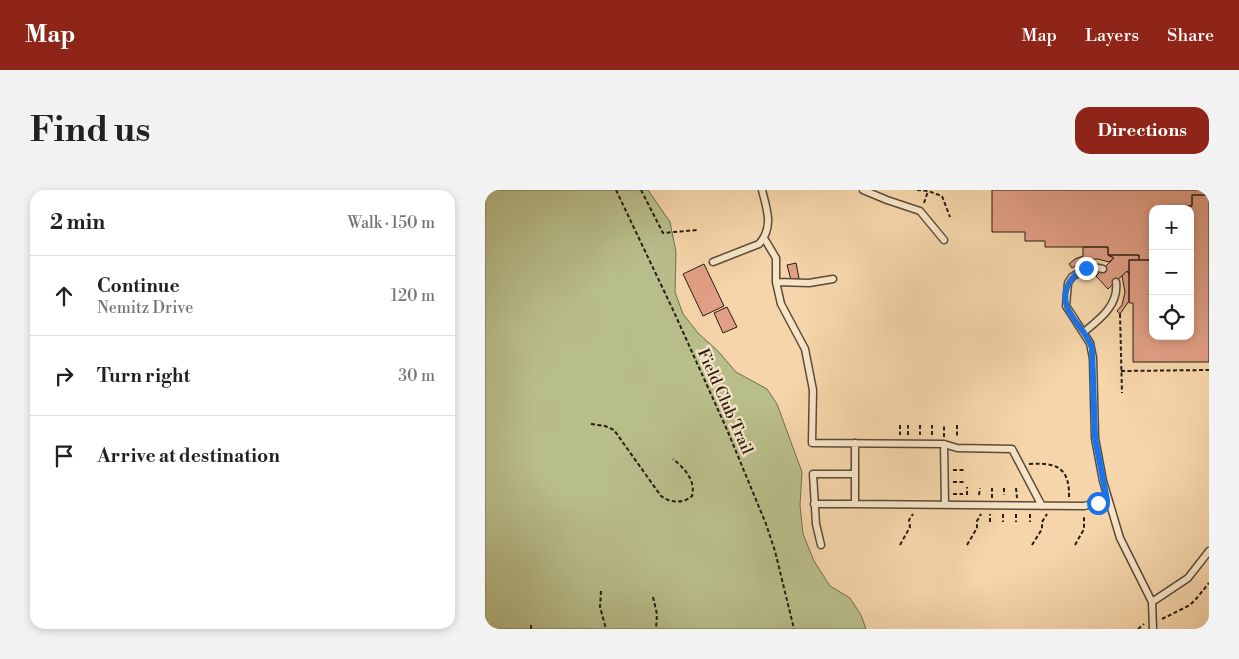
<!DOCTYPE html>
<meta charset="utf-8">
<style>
:root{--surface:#fff;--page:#f2f2f2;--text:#202124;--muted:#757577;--line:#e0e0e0;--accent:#8f2418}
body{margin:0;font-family:"Libre Bodoni",serif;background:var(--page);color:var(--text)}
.controls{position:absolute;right:15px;top:15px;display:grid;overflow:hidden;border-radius:10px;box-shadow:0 2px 8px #0003}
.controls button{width:45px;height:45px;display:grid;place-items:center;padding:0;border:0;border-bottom:1px solid var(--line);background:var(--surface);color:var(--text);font:25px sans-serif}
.stop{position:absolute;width:15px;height:15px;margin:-11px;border:4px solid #1a73e8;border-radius:50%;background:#fff}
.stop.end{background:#1a73e8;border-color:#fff;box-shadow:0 1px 5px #0008}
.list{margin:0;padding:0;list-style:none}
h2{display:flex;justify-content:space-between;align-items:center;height:65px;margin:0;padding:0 20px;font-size:21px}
h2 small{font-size:16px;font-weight:400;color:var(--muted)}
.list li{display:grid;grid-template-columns:32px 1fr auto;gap:15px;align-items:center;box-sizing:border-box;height:80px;padding:0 20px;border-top:1px solid var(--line)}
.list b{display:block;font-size:19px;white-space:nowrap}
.list p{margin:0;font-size:16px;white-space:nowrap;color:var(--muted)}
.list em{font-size:16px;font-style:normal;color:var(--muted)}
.icon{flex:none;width:28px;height:28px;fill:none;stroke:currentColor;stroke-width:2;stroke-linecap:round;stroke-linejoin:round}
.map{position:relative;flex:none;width:724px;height:439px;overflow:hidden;border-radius:15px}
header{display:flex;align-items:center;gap:30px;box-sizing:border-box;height:70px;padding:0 25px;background:var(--accent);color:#fff}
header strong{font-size:24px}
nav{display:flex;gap:28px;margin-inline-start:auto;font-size:18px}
.intro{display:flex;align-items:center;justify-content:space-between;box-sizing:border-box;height:120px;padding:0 30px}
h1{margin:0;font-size:35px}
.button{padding:12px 22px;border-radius:15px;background:var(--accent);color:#fff;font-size:18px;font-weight:700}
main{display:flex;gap:30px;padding:0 30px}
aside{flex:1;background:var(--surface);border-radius:15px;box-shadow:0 2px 8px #0003}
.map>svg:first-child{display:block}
</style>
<header>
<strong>Map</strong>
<nav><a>Map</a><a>Layers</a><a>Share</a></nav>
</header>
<div class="intro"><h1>Find us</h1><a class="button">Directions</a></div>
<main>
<aside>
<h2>2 min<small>Walk · 150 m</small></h2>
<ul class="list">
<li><svg class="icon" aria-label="ahead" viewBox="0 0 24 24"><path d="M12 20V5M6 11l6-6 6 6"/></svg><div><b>Continue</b><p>Nemitz Drive</p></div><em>120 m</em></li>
<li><svg class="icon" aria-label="right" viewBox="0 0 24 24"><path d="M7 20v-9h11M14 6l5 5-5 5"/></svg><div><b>Turn right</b></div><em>30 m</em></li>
<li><svg class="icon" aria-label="arrive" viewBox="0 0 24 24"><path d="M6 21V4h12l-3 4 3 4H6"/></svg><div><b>Arrive at destination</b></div></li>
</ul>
</aside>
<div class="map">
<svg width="724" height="439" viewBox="0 0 724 439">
<rect width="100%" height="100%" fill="#f5d5a9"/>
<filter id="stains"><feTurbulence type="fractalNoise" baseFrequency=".004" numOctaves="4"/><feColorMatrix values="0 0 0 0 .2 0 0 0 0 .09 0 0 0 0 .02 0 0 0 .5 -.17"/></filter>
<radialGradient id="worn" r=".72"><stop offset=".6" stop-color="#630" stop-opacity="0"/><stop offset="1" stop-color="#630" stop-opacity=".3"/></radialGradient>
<path fill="#b8be8a" stroke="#706e4f" d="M0 0H163L185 32 191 62 190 102 198 124 213 143 233 161 251 182 282 199 292 214 317 282 315 315 318 344 329 371 345 396 365 408 376 425 381 439H0Z"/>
<path fill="#e29f85" stroke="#271d14" d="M507 0H724V5H707V16H691V19H668V70H654V65H623V57H560V51H540V42H507Z
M707 5H724V172H648V113H644V70H668V146H705V19H691V16H707Z
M598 57H623V65L629 68 624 72 613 69 599 70 587 78 584 74 590 69 598 66Z
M623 65H654V70H644V84L642 81 623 99 611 86 629 68Z
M311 73 314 88 306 90 302 75Z
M219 74 239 116 218 126 198 84Z
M642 81 644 84V111L635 124 632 121 637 115 640 102 637 86Z
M242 117 252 137 238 143 229 123Z"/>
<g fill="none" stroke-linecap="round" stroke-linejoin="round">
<defs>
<path id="lane" d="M378 0 402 10 435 21 459 50
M279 48 291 68V92L324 93 348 89
M228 72 274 54C289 37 282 20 277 0
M618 79 608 77 601 78 587 87 583 93 581 116 605 153 608 168 610 248 618 291 635 348 667 412 668 439
M291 92 296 114 320 159 328 200 327 253 459 254 472 258 527 259 557 316
M599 142C615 129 634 115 631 92
M370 253V314L599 316 622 310
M459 254 460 315
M329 314H370
M336 355 331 334 328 284H370
M667 412 703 388 724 361"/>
</defs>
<use href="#lane" stroke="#5a4b39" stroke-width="9"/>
<path stroke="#271d14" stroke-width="2" stroke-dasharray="4 2.5" stroke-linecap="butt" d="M131 0 189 122 243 242 281 334 290 361 309 439
M156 0 178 43 212 40
M432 0 443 1 457 6 465 27
M439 13 443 1
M635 124 637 203
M636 181 724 180
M106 234 120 236 129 240 176 306C185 313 198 314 207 306 211 290 199 278 188 269
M415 235V245
M435 235V245
M472 235V248
M423 245V235
M447 245V235
M459 247V235
M544 274C572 272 585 278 584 308
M468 280H479
M468 292H479
M519 298V305
M531 298 532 308
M468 304H478
M482 305V297
M494 305 495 298
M507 308V298
M518 324V332
M531 324V332
M545 324V332
M505 332V324
M415 355 425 337 424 330 428 324
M482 355 492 338V331L496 324
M547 355 557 339V332L562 324
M590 355 599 339V326
M116 401 115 417 121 439
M168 407 172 424 171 439
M677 429 705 415 711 409 724 393
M46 435V439
M653 439 659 434"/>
<use href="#lane" stroke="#f8e4c7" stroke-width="6"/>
</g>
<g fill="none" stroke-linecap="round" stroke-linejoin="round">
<path stroke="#1a73e8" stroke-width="6" d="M601 78C586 85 576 100 582 117 588 132 602 142 607 158L610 248 622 310 613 313"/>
</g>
<g text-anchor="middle" stroke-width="4.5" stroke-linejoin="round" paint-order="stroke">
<g font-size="16" fill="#271d14" stroke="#f8e4c7">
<text transform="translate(241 211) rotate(66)" y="6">Field Club Trail</text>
</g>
</g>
<rect width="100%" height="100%" filter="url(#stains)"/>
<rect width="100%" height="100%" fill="url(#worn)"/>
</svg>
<div class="controls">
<button>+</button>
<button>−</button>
<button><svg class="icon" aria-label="locate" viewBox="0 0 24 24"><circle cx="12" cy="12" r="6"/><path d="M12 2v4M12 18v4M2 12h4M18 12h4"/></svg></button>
</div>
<div class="stop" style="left:613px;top:313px"></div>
<div class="stop end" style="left:601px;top:78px"></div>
</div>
</main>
